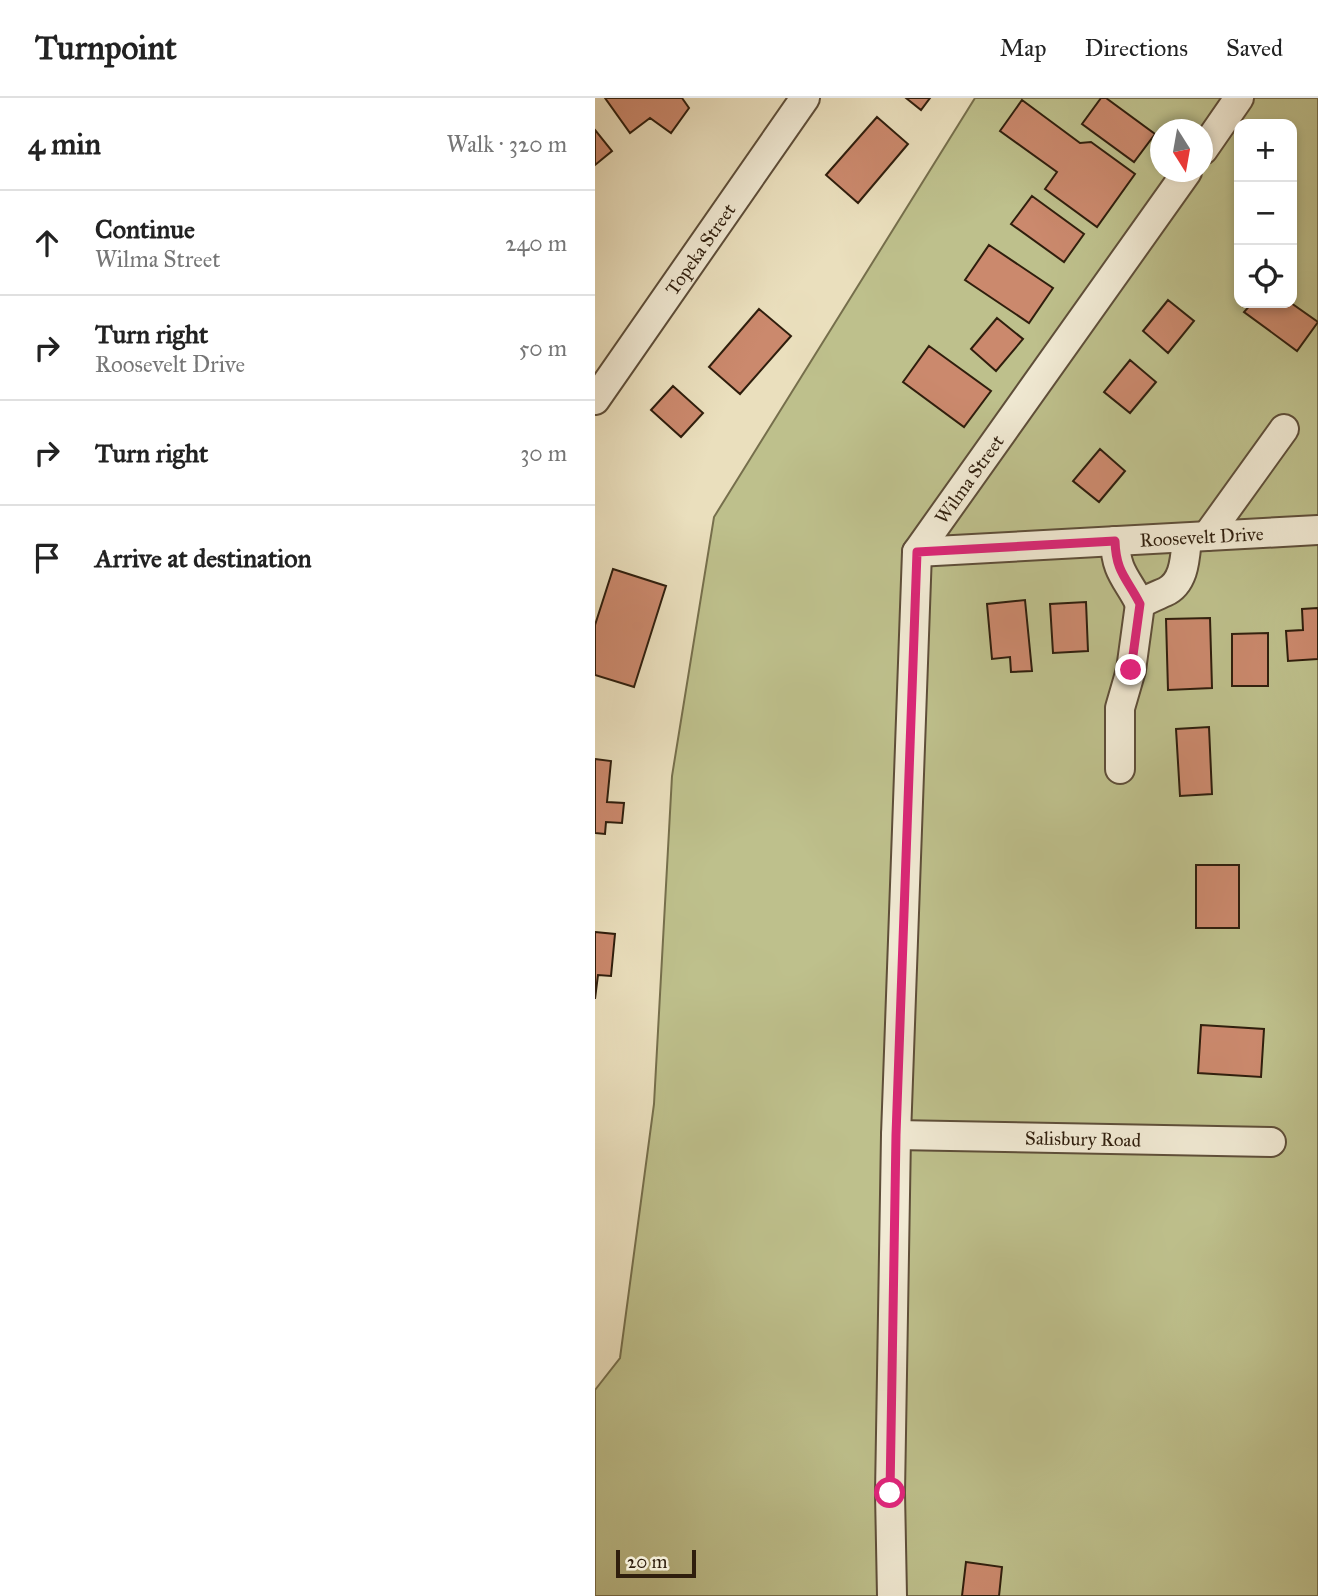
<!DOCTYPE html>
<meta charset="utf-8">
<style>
:root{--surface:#fff;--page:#f6f6f6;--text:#222;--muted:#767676;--line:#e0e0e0}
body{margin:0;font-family:"IM FELL Great Primer",serif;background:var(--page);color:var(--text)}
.controls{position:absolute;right:21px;top:21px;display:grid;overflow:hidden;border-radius:14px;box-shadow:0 4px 10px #0003}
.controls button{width:63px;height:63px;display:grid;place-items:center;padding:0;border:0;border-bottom:2px solid var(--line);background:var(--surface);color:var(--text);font:35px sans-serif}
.compass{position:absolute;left:555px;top:21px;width:63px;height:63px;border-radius:50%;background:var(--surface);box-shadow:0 4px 10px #0003;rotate:169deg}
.scale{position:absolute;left:21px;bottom:18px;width:80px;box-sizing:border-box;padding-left:7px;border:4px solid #2f1e0d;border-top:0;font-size:19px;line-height:24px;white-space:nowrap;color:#2f1e0d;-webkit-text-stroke:5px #f1ead4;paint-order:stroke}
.stop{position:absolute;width:21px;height:21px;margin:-16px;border:5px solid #db2777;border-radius:50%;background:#fff}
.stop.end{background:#db2777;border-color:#fff;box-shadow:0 2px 7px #0008}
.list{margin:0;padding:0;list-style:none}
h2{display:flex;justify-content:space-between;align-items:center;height:91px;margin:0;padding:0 28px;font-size:30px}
h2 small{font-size:23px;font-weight:400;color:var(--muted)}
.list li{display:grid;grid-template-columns:46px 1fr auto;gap:21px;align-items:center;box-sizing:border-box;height:105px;padding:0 28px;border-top:2px solid var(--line)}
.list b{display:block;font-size:26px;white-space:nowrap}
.list p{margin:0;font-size:23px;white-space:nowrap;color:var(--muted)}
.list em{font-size:23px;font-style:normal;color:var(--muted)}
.icon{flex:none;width:38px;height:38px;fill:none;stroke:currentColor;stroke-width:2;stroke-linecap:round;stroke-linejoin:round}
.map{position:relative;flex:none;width:723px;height:1498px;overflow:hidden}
header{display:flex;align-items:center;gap:42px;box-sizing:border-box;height:98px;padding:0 35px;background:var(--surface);border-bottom:2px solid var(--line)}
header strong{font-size:33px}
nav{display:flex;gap:38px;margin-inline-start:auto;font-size:24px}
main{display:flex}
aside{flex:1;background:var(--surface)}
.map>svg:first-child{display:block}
</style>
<header>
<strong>Turnpoint</strong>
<nav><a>Map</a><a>Directions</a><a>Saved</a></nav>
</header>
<main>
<aside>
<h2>4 min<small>Walk · 320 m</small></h2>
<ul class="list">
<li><svg class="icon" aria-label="ahead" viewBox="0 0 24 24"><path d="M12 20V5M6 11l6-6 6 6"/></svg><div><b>Continue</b><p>Wilma Street</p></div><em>240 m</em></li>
<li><svg class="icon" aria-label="right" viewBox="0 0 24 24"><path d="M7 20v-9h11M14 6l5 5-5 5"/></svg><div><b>Turn right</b><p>Roosevelt Drive</p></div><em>50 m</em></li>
<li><svg class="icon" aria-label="right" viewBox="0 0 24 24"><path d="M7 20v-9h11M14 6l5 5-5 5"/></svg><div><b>Turn right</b></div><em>30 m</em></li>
<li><svg class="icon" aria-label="arrive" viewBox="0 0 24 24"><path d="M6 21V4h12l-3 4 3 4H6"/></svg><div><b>Arrive at destination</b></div></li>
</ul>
</aside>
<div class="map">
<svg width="723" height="1498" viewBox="0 0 723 1498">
<rect width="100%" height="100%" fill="#eadfbd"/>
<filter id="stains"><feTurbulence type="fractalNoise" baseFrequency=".00286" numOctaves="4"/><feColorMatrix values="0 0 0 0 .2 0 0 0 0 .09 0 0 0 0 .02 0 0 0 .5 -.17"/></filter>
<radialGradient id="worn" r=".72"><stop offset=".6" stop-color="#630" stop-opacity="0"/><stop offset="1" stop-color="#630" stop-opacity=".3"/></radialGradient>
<path fill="#bec08c" stroke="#766f4c" stroke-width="2" fill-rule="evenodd" d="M380 0H723V1498H0V1292L25 1260 59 1006 77 678 119 419ZM644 26H697V205H644ZM566 32H608V74H566Z"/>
<path fill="#cb896d" stroke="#2f1e0d" stroke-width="2" d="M10 0H87L94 10 76 35 55 20 35 35Z
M311 0H335L326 12Z
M506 0H511L560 36 539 64 487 26Z
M427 2 485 45 496 44 540 76 502 129 450 91 462 74 405 33Z
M282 19 313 46 263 105 231 77Z
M0 32 17 53 0 67Z
M437 98 489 136 469 164 416 126Z
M394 147 458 190 434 225 370 182Z
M573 202 599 223 573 255 548 233Z
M657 205H696L723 224 702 253 649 214Z
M164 211 196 238 145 296 114 269Z
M402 220 428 241 401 273 376 251Z
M334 248 396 293 369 329 308 284Z
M535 262 561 284 535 315 509 294Z
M78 288 108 315 86 339 56 312Z
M505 351 530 373 504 404 478 383Z
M18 471 71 488 39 589 0 577V527Z
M430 502 437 573 416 574 415 559 397 561 392 506Z
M491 504 493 553 458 555 455 506Z
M723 510V561L693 563 691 533 708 532 707 511Z
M615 520 617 590 573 592 571 521Z
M673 535V588H637V536Z
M614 629 617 696 585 698 581 631Z
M0 661 16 663 12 704 29 705 27 725 11 724 10 736 0 735Z
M601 767H644V830H601Z
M0 834 20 836 16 878 3 877 0 901Z
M606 927 669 931 666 979 603 975Z
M371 1464 407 1469 404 1498H367Z"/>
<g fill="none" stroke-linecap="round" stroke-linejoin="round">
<defs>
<g id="minor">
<path d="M608 52 644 0"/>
<path id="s1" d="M0 302 210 0"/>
<path d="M612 438 689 331"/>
<path d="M520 443C521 475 532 480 545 506"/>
<path id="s2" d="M322 454 723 432"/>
<path d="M525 671V610L536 572 545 506C553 501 561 498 570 494 590 485 590 459 592 440"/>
<path id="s3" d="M301 1037 676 1044"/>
<path id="s4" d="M297 1498 295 1395 301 1037 322 454 592 74"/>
</g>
</defs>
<use href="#minor" stroke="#5e4e39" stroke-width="32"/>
<use href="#minor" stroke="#f1ead4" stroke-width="28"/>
</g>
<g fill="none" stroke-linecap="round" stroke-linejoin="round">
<path stroke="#db2777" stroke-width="9" d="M295 1395 301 1037 322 454 520 443C521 475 532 480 545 506L536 572"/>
</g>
<g text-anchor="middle" stroke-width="5" stroke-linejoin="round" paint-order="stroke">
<g font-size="19" fill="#2f1e0d" stroke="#f1ead4">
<text dy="7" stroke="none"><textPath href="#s1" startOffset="184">Topeka Street</textPath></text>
<text dy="7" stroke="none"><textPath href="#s4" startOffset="1134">Wilma Street</textPath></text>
<text dy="7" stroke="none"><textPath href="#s2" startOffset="285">Roosevelt Drive</textPath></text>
<text dy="7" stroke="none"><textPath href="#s3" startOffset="187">Salisbury Road</textPath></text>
</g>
</g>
<rect width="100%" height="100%" filter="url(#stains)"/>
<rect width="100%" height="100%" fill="url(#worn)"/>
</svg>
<div class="controls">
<button>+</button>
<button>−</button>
<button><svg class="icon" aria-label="locate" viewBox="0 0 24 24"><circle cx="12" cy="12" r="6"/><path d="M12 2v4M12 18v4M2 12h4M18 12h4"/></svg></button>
</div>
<svg class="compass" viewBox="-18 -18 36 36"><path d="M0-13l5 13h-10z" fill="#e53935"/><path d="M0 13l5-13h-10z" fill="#767676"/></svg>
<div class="scale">20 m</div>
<div class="stop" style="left:295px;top:1395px"></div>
<div class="stop end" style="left:536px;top:572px"></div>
</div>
</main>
